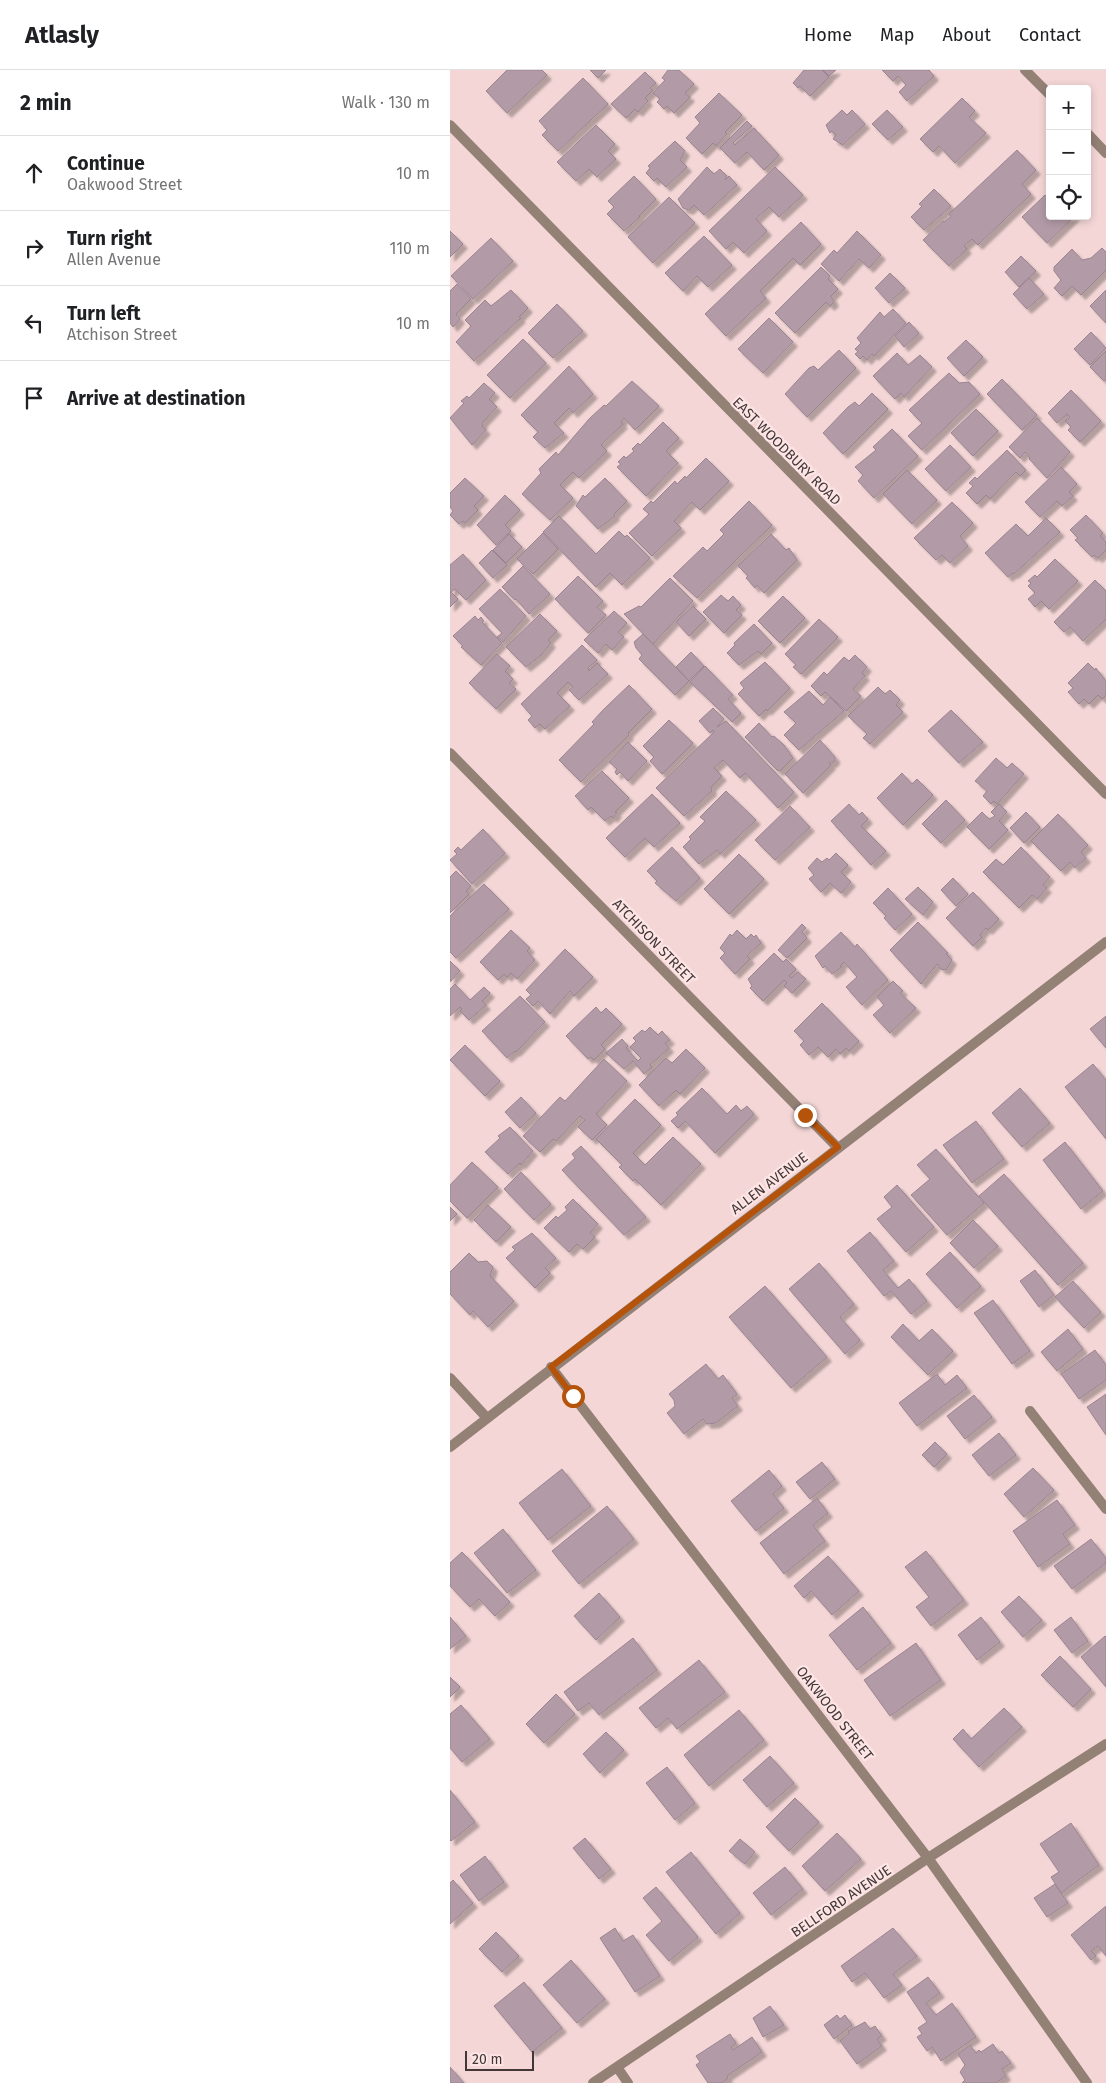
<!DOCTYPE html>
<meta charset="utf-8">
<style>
:root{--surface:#fff;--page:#f6f6f6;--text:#202124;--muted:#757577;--line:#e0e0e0}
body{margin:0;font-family:"Fira Sans",sans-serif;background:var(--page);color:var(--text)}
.controls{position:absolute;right:15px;top:15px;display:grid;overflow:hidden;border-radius:5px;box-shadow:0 2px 8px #0003}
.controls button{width:45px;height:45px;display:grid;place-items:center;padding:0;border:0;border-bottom:1px solid var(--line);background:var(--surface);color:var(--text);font:25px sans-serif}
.scale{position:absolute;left:15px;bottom:12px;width:69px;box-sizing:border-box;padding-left:5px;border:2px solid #423636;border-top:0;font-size:14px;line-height:18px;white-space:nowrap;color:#423636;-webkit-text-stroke:4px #fde5e5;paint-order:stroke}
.stop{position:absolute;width:15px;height:15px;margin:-11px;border:4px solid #b45309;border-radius:50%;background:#fff}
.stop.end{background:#b45309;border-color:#fff;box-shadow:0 1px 5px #0008}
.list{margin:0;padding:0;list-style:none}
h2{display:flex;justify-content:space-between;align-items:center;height:65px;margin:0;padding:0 20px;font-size:21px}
h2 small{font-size:16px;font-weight:400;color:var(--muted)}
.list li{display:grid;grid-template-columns:32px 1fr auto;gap:15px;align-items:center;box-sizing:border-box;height:75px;padding:0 20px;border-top:1px solid var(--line)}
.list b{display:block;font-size:19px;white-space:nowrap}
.list p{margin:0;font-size:16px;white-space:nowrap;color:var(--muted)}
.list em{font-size:16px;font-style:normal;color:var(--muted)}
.icon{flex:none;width:28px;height:28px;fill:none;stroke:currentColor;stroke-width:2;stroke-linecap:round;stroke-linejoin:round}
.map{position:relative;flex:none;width:656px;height:2013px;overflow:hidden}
header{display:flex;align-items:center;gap:30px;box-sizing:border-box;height:70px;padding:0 25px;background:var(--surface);border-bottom:1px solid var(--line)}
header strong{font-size:24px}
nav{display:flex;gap:28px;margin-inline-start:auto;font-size:18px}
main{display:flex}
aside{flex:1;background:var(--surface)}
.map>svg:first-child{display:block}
</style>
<header>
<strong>Atlasly</strong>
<nav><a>Home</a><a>Map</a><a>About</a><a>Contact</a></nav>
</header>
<main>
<aside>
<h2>2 min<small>Walk · 130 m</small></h2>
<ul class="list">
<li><svg class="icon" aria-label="ahead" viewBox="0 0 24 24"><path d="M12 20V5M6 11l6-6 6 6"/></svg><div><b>Continue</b><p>Oakwood Street</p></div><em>10 m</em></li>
<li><svg class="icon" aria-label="right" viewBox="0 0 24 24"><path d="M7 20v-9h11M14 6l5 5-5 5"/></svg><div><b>Turn right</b><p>Allen Avenue</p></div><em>110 m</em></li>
<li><svg class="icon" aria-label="left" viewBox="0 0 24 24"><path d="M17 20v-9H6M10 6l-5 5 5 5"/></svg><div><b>Turn left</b><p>Atchison Street</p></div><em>10 m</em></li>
<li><svg class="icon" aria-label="arrive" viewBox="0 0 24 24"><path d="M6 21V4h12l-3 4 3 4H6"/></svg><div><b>Arrive at destination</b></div></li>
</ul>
</aside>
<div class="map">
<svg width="656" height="2013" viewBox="0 0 656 2013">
<defs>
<filter id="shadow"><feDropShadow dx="4.5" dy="4.5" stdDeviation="1" flood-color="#0004"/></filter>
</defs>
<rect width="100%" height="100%" fill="#f4d6d6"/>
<path fill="#b29ba7" stroke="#9b8491" filter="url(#shadow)" d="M57 0H92L97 5 57 43 36 21Z
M140 0H156L148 8Z
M218 0H229L244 14 235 23 240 27 224 43 217 36 214 39 207 32 210 29 203 23 215 10 212 8Z
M354 0H372L379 7 360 26 350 16 348 18 343 13Z
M373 0H386L379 6Z
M432 0H479L484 6 457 31 449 22 456 15 448 6 443 11Z
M195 2 206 13 200 18 203 20 195 28 198 31 188 42 185 39 176 48 161 34Z
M133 8 158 34 108 81 92 65 97 60 89 51Z
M269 23 292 45 275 62 277 64 266 76 263 73 252 84 236 68 250 53 245 47Z
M512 28 525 41 519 47 536 63 505 93 489 76 483 82 470 69Z
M392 40 397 45 402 40 415 54 393 75 383 69 386 65 382 61 380 63 376 55Z
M437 40 453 57 438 70 422 54Z
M297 51 302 56 283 73 285 75 304 58 329 85 314 100 297 82 285 93 270 78Z
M146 55 165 74 158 81 166 89 147 107 139 99 126 111 107 92Z
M225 71 235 81 230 90 237 97 216 117 207 108 204 111 196 103 200 98 198 96Z
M567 80 586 100 572 114 581 124 528 175 522 169 514 176 517 179 499 196 473 170 493 151 494 152 501 146 499 144Z
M257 97 264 104 270 99 277 106 275 110 279 106 287 115 254 145 244 135 239 140 233 138 228 129Z
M325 97 353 125 329 147 319 137 306 149 317 161 294 183 283 172 276 179 259 161Z
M184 106 206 129 189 146 190 147 174 161 157 144 164 137 158 131Z
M484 119 501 136 474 160 461 147 472 136 469 134Z
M595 125 600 130V146H625L597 173 572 147Z
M219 127 245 153 203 193 178 167Z
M351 152 371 174 350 195 343 188 310 221 316 228 276 266 255 244Z
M0 161 13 174 0 187Z
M407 161 431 185 419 198 409 189 389 211 371 194 384 180 387 183Z
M254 166 282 195 258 217 247 206 233 221 215 203Z
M41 168 63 191 23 229 1 206Z
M652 178 656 182V200L631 225 622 216 612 226 604 218 611 210 604 201V197L622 179 632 190 641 188Z
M571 186 586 201 569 217 555 202Z
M371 197 380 206 378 209 388 219 381 226 384 232 380 236 376 232 345 263 325 243Z
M440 203 455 218 439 233 425 218Z
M579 208 594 224 577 239 563 224Z
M7 214 21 229 6 244 10 249 3 257 0 253V221Z
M61 220 78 238 69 247 71 248 24 291 6 272 21 256 15 250 35 230 41 236Z
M656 220V253L640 236Z
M107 234 133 261 103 288 78 263Z
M443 239 456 253 424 286 422 284 417 290 413 286 410 289 405 284 408 282 405 279 411 273 407 268 430 242 434 247Z
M319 248 343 272 313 303 288 279Z
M459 252 469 263 454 277 445 266Z
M641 262 656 278 640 295 624 279Z
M73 269 96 293 60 328 37 305Z
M516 270 533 287 514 306 497 288Z
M389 280 406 298 357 347 335 324 359 298 364 296 368 300Z
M656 281V310L654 311 640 297Z
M447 283 458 295 470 285 482 297 454 327 451 323 445 329 423 306Z
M119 296 143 324 123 343 119 338 104 353 114 363 95 378 83 367 88 362 71 345Z
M499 303 509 313 519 312 530 324 472 380 458 366 472 353 459 340Z
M552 309 587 345 572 360 537 324Z
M182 311 209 336 185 360 174 348 171 352 173 354 151 375 157 381 129 408 123 402 110 415 123 428 100 450 72 424 91 403 89 399 106 382 108 385 139 349 154 335 156 336Z
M34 313 45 323 39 329 47 337 33 352 32 356 36 360 22 375 0 348 14 333 11 331 17 326 19 328Z
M621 320 651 351 630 372 618 360 621 357 615 351 620 347 617 344 607 353 598 343Z
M422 323 438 339 393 384 373 363 398 337 405 332 409 336Z
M526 339 548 361 523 386 501 363Z
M587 348 620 382 597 408 579 389 580 388 575 382 570 388 559 377Z
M213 352 229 368 216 381 228 393 196 426 167 397 171 394 168 392 174 386 176 388 184 381 182 379 188 373 190 375Z
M442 359 468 386 424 428 408 411 413 405 405 397 426 380 423 377Z
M500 375 521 397 496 421 475 399Z
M557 380 576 400 570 406 566 402 540 429 536 425 527 434 516 423 523 416 519 413 525 407 527 409Z
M256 388 279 411 250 440 242 432 224 451 231 458 202 486 179 463 199 444 193 439 201 431 203 433 225 411 227 414 235 406 236 408Z
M611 397 627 414 619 422 623 426 612 436 607 431 590 447 575 432Z
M457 400 487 430 462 454 433 424Z
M15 408 34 426 24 436 28 440 15 453 13 451 9 454 0 445 3 441 0 437V423Z
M155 408 177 431 164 444 165 446 148 459 126 436 133 425 135 427Z
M55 425 70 440 55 455 61 461 46 475 27 455Z
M299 431 322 455 247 528 223 506 253 477 257 481 274 464 270 460Z
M502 432 523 453 510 466 518 476 500 493 492 485 486 490 464 468Z
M636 445 653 463 650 466 656 472V480L648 488 644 485 642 487 625 470 628 468 620 460Z
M109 446 146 484 169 461 175 467 177 465 200 488 172 515 160 503 146 517 93 462Z
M596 448 610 462 564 504 563 503 558 507 535 483 566 454 578 466Z
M93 463 108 479 83 504 67 489Z
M59 464 72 477 56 493 43 480Z
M321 464 336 480 339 478 347 490 314 523 307 515 305 518 296 508 298 506 288 496Z
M42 480 57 495 43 508 29 493Z
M13 484 36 510 16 530 5 519 1 522 8 529 0 537V495Z
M605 489 628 511 599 539 591 531 585 537 578 529 585 523 578 516 581 513 578 511 585 505 587 507Z
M73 496 100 524 79 544 66 529 65 530 52 517Z
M128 506 153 531 147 537 156 545 138 563 105 529Z
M220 508 243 531 203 574 174 544 189 536 191 537Z
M645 510 656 521V549L633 571 620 557 614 562 604 552Z
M50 519 76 546 53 572 47 567 52 563 29 539Z
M271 525 278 531 283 526 291 535 286 540 292 545 274 563 253 542Z
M333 526 355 548 330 573 308 551Z
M243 536 256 549 239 566 226 552Z
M164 541 177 553 168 562 174 567 162 580 156 574 148 583 134 570Z
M90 544 107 561 98 570 101 573 91 585 76 597 56 577Z
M25 546 28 550 31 547 34 551 32 552 52 573 31 595 11 577 13 576 3 566Z
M369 549 388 567 351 604 343 597 346 595 335 584Z
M304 554 322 573 311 584 308 581 289 595 277 583 285 575 284 573Z
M193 564 239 611 225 625 189 589 192 585 186 578 184 572Z
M132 575 147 590 138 598 139 601 147 593 158 604 129 630 119 620 123 617 118 612 107 623 120 636 95 659 90 654 85 658 78 650 82 646 71 634Z
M241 582 254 596 239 611 226 597Z
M47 584 60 596 55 601 63 609 59 613 66 619 46 639 19 613Z
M405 585 417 597 412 603 415 606 403 619 411 626 396 641 375 622 371 626 361 616 374 602 377 605 394 587 399 591Z
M315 592 340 618 317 641 316 639 309 646 288 624 294 618 290 613Z
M638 593 645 600 646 598 656 611V625L652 629 648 625 639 634 634 629 629 634 618 622 623 618 618 613Z
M255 596 283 625 278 629 291 643 282 652 240 612Z
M179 615 202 639 178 663 179 665 131 712 109 690 144 654 142 652 153 640Z
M428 617 435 624 440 620 450 630 446 635 453 642 420 674 413 668 417 664 398 646Z
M359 621 373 635 380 627 394 641 349 680 334 665 346 653 334 642Z
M263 638 274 649 267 657 276 651 344 722 328 738 295 703 290 708 273 690 264 698 272 706 261 717 262 721 234 746 206 718 264 662 263 660 260 663 249 651Z
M501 640 533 672 509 693 478 661Z
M219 650 243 673 212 704 200 691 204 687 193 676Z
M309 653 322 667 324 666 334 675 343 688 330 701 327 700 295 667Z
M370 670 385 687V690L382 693H379L381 695 353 723 335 704Z
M178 672 197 691 178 711 170 702 167 705 165 702 167 699 159 692Z
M546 688 557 698 562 693 574 704 547 734 544 731 541 734 533 726 537 721 525 711Z
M152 701 179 728 165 742 167 743 163 748 161 746 155 751 141 737 138 740 125 726Z
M452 703 462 714 467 709 483 725 453 755 427 728Z
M276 721 306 750 270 784 267 780 249 794 233 777 241 769 239 767 255 751 250 747Z
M202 724 230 753 204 777 195 768 175 787 156 768Z
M496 730 515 750 491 773 472 754Z
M399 734 409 745 412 742 418 749 411 756 436 781 421 795 381 751Z
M549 734 557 742 549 751 558 760 539 779 517 757 532 742 539 749 545 746 541 742Z
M340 736 360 757 325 790 305 770Z
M576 742 590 757 574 773 560 758Z
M608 744 638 775 631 782 636 788 625 798 620 792 611 801 581 771Z
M33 759 55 783 22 814 0 790 7 784 4 781 8 777 11 780Z
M222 777 250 808 226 831 205 813 207 811 197 801Z
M571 777 600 807 593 815 597 818 587 829 582 825 569 838 533 802 546 789 553 795Z
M386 783 398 795 391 802 401 812 391 823 380 813 371 822 359 809 364 805 358 798 367 788 372 792 377 788 379 790Z
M289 784 314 809 279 844 254 819Z
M6 801 21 816 16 821 19 824 0 843V807Z
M503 808 518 824 506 836 491 820Z
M34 814 59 839 6 888 0 882V846Z
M468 817 483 832 473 845 455 829Z
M438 818 462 844 445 860 434 848 436 846 423 833Z
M523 822 549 849 538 860 536 858 530 865 532 867 523 876 496 848Z
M468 852 498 883 496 884 502 890 496 900 491 899 487 894 471 914 440 880Z
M352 854 356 858 352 862 357 868 337 888 328 880Z
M61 860 80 878 77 881 85 890 67 909 61 903 57 907 54 904 48 910 30 892Z
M287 860 296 869 301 864 304 867 306 865 311 873 297 886 300 889 285 904 270 888 275 883 270 878 280 864 282 866Z
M391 862 405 877 407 874 438 910 412 935 396 917 407 907 394 892 390 896 392 897 382 904 375 896 373 898 365 886Z
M115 879 143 907 124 926 120 921 100 944 88 931 83 936 76 929 81 925 76 920Z
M324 883 333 892 336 889 346 899 339 906 341 908 348 902 356 909 342 923 334 916 337 913 334 910 313 931 300 918 302 916 298 909Z
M0 891 10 901 0 912Z
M443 911 453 921 450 923 466 938 440 963 423 945 434 935 427 927Z
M5 914 20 930 34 917 40 923 32 931 36 935 19 950 10 941 12 939 10 937 0 946V919Z
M70 926 95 952 66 982 65 981 57 988 32 961Z
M372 933 409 971 399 981 396 978 390 984 386 979 378 987 368 977 359 985 350 975 354 971 344 961Z
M146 937 151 943 156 938 172 954 151 975 155 979 144 990 141 987 138 989 116 966Z
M656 946V978L640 959Z
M200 957 208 965 212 961 220 970 215 973 219 978 200 995 202 997 194 1004 183 991 174 999 156 983 172 969 178 976 176 978 188 991 191 988 180 977 186 971 183 968 192 960 195 962Z
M15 975 50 1011 35 1026 0 990Z
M236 979 255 998 230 1024 226 1020 209 1036 189 1015 216 988 222 993Z
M154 989 177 1011 146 1044 157 1055 142 1070 128 1057 135 1050 130 1046 106 1071 103 1069 90 1082 73 1066 110 1027 115 1031Z
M643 994 656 1010V1069L615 1017Z
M252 1018 277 1044 286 1035 291 1041 297 1036 304 1044 265 1083 235 1051 228 1058 221 1051 228 1045 226 1043Z
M570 1018 600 1053 572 1077 542 1043Z
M71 1027 86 1043 70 1058 55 1042Z
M185 1029 211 1055 183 1083 195 1095 223 1067 251 1094 211 1135 185 1109 183 1111 169 1097 172 1095 146 1069Z
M526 1051 554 1089 522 1113 493 1075Z
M60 1057 83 1081 71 1095 70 1093 58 1104 35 1082 50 1068 48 1066Z
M615 1072 653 1121 631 1139 593 1090Z
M131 1076 196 1147 174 1165 112 1100 125 1088 122 1084Z
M486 1079 534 1133 497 1165 461 1125 480 1109 467 1095Z
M22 1092 48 1117 17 1148 0 1131V1115Z
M71 1102 101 1134 84 1150 54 1119Z
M554 1104 633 1193 608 1215 529 1126Z
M447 1115 484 1157 456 1182 427 1149 442 1137 434 1127Z
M123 1129 148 1154 140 1163 145 1167 133 1179 127 1174 119 1182 94 1158 106 1146 108 1148 117 1140 115 1137Z
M38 1135 61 1157 46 1172 24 1150Z
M0 1137 7 1144 0 1151Z
M523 1150 548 1176 524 1198 500 1173Z
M420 1162 444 1191 433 1200 448 1218 459 1209 477 1231 461 1244 441 1221 434 1226 397 1181Z
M82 1163 106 1188 95 1198 100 1203 85 1218 56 1188 65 1180 62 1177Z
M500 1182 531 1216 507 1238 476 1204Z
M19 1183 28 1192 37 1191 43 1197 40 1206 64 1231 38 1257 23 1241 20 1245 0 1224V1202Z
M369 1193 404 1234 390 1247 410 1270 395 1284 339 1219Z
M585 1200 604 1225 589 1237 570 1211Z
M623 1211 651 1242 634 1258 605 1227Z
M315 1216 377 1287 341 1318 279 1247Z
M543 1230 580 1281 562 1294 524 1243Z
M453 1254 469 1271 482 1259 503 1281 478 1305 441 1267Z
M618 1259 633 1279 607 1301 591 1282Z
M645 1280 656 1295V1310L629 1329 611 1304Z
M256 1294 268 1309 273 1305 287 1324 282 1328 288 1336 266 1353 257 1354 253 1349 234 1364 217 1343 225 1336 224 1330 219 1324Z
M487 1304 495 1315 507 1305 517 1318 467 1356 449 1333Z
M656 1324V1365L637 1337Z
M524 1325 542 1347 515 1369 497 1346Z
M549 1363 566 1385 539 1406 522 1385Z
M485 1372 497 1384 484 1397 472 1385Z
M372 1392 385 1409 360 1429 346 1412Z
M583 1398 604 1420 574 1447 554 1424Z
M112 1399 141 1436 98 1470 69 1433Z
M319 1400 332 1416 323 1424 334 1438 306 1461 281 1431Z
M367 1428 378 1443 363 1455 375 1471 334 1504 310 1473Z
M607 1430 625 1455 613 1464 620 1474 588 1497 563 1461Z
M157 1436 184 1469 129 1514 102 1481Z
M53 1459 86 1500 57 1523 24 1483Z
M641 1469 656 1488V1493L622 1519 604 1496Z
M476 1481 514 1530 481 1556 466 1537 479 1527 455 1497Z
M12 1482 60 1532 45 1546 29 1529 20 1537 0 1516V1493Z
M378 1486 409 1521 382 1545 361 1521 354 1528 344 1516Z
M149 1523 170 1547 146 1570 124 1546Z
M569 1526 592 1550 573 1567 551 1542Z
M413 1537 441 1573 407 1600 379 1565Z
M0 1547 16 1566 0 1579Z
M531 1547 550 1572 527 1590 508 1565Z
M621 1547 638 1571 622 1583 604 1560Z
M655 1566 656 1567V1617L631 1587Z
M183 1568 207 1600 149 1645 139 1633 128 1641 114 1622Z
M466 1573 491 1610 440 1646 414 1610Z
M610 1586 641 1619 623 1637 591 1605Z
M249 1590 275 1622 227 1659 218 1648 206 1658 189 1638Z
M0 1607 10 1617 0 1627Z
M106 1624 125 1644 94 1673 76 1654Z
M11 1635 40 1669 12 1692 0 1678V1644Z
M554 1638 572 1657 529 1697 503 1669 513 1659 521 1669Z
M289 1640 314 1670 259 1716 234 1685Z
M156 1662 174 1680 150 1703 133 1684Z
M320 1686 344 1713 317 1737 293 1710Z
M217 1697 245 1733 225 1750 196 1713Z
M0 1720 25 1752 1 1771 0 1770Z
M345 1728 369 1752 339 1781 316 1757Z
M621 1753 649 1795 611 1823 601 1807 609 1802 590 1774Z
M387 1763 411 1789 375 1821 352 1796Z
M135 1768 161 1799 149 1809 123 1778Z
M290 1769 305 1782 295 1794 279 1781Z
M241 1782 290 1843 266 1864 216 1802Z
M35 1786 54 1812 29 1831 10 1805Z
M335 1797 353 1819 321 1845 303 1823Z
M3 1810 23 1833 0 1854V1813Z
M605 1814 618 1833 597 1847 584 1828Z
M206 1817 248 1867 219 1891 196 1865 212 1851 193 1828Z
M656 1836V1886L648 1876 641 1881 646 1886 641 1890 621 1865Z
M165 1858 173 1871 183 1865 210 1906 185 1922 150 1868Z
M443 1858 467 1886 443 1904 452 1915 434 1928 415 1903 402 1912 391 1896Z
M46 1862 69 1886 52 1902 29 1879Z
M121 1890 155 1929 127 1953 93 1915Z
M478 1907 490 1923 476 1933 486 1945 502 1933 526 1967 491 1991 482 1977 477 1981 467 1967 472 1964 468 1958 477 1952 457 1922Z
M74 1912 112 1958 82 1982 44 1936Z
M320 1936 334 1955 313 1967 303 1948Z
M387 1945 390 1949 395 1945 402 1955 384 1969 374 1955Z
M415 1952 420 1959 425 1956 432 1966 427 1969 432 1976 407 1994 390 1971 399 1963 398 1961Z
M280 1964 286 1973 281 1977 283 1980 302 1967 312 1982 277 2006 278 2008 272 2013H258L246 1995 250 1992 246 1986Z
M543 1974 549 1983 552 1981 561 1993 552 1999 556 2006 546 2013H512L515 2010 510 2002 515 1995 508 1984 520 1975 526 1983 529 1980 531 1982Z
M0 1997 14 2013H0Z"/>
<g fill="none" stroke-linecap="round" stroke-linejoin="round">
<path stroke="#938176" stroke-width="10" d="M0 55 656 724
M0 683 387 1077
M101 1297 478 1788 637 2013
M0 1308 37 1348
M580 1341 656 1439
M167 1997 178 2013
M143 2013 478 1788 656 1674"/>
<path stroke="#938176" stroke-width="10" d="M575 0 600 25
M637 63 656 83
M0 1377 656 872"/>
</g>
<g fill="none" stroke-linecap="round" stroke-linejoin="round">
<path stroke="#b45309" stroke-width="6" d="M123 1326 101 1297 388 1077 355 1045"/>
</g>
<g text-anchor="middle" stroke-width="4.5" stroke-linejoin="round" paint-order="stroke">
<g font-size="14" fill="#423636" stroke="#fde5e5">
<text transform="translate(337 381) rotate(45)" y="5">EAST WOODBURY ROAD</text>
<text transform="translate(204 871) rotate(46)" y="5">ATCHISON STREET</text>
<text transform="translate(319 1113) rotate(-37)" y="5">ALLEN AVENUE</text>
<text transform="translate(385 1643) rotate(52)" y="5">OAKWOOD STREET</text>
<text transform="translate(391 1831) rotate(-34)" y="5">BELLFORD AVENUE</text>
</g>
</g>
</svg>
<div class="controls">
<button>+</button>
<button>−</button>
<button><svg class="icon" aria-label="locate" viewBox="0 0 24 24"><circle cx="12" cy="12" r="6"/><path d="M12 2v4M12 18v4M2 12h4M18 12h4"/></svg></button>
</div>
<div class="scale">20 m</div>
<div class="stop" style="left:123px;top:1326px"></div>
<div class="stop end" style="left:355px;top:1045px"></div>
</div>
</main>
